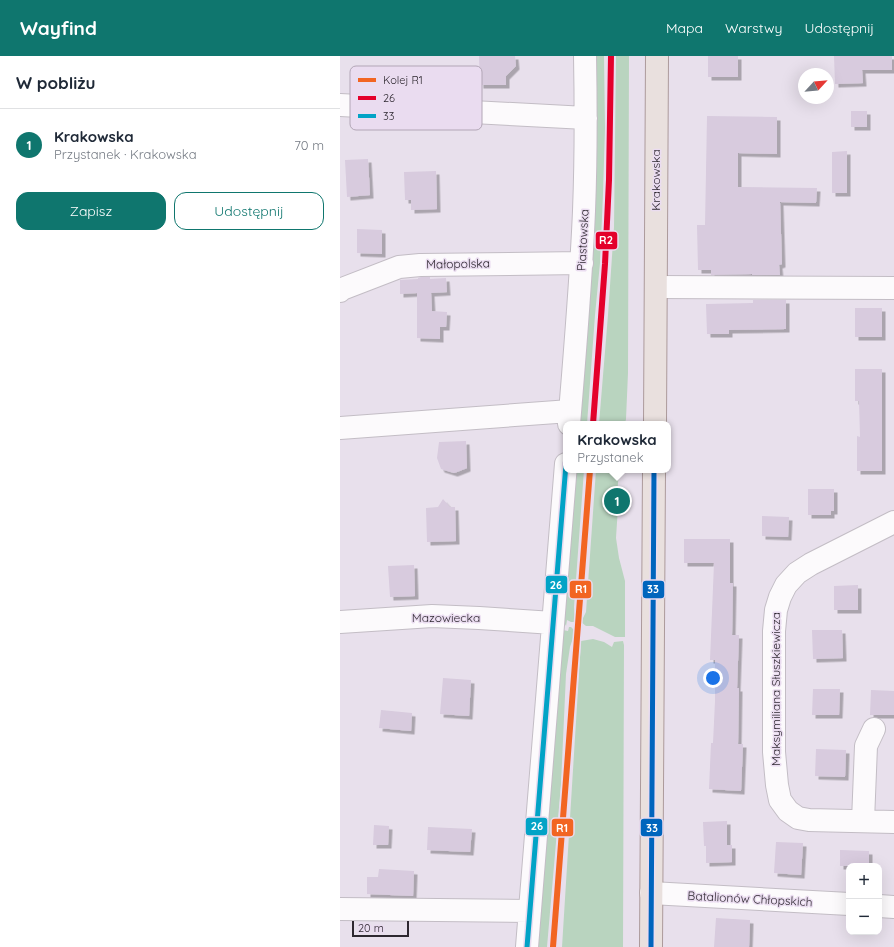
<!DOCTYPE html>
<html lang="pl">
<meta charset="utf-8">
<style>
:root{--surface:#fff;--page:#f6f6f7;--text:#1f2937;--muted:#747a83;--line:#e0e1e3;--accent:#0f766e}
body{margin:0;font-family:Quicksand,sans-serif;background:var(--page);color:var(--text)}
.controls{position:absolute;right:12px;bottom:12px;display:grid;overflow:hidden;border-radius:8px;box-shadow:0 4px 16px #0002}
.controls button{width:36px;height:36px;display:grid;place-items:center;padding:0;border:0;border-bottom:1px solid var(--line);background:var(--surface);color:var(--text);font:20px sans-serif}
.compass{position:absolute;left:458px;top:12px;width:36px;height:36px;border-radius:50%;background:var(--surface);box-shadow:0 4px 16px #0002;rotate:64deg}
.scale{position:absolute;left:12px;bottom:10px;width:57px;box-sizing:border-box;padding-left:4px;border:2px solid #2e2830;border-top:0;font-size:11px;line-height:14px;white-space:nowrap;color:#2e2830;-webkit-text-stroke:3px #eadcf0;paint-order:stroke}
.you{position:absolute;left:373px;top:622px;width:14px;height:14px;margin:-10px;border:3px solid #fff;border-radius:50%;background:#1a73e8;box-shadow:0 0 0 6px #1a73e833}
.badge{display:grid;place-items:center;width:26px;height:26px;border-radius:50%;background:var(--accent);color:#fff;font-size:13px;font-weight:700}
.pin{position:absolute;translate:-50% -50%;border:2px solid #fff;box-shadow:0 1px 4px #0006}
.popup{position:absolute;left:223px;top:365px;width:108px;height:52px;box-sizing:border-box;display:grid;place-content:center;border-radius:8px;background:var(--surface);filter:drop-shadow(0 1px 3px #0005);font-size:13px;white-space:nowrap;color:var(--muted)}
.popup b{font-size:15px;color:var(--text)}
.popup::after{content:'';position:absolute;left:50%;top:100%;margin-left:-8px;border:8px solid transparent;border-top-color:var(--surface)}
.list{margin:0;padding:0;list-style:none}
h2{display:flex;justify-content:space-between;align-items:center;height:52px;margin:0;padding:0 16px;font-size:17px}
h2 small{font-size:13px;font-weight:400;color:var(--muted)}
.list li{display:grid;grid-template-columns:26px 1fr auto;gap:12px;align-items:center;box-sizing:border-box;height:72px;padding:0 16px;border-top:1px solid var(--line)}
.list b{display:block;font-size:15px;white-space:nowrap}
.list p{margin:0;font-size:13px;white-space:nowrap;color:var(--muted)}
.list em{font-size:13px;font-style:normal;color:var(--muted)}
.actions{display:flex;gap:8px;padding:12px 16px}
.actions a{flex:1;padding:9px 0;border:1px solid var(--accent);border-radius:12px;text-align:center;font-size:14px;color:var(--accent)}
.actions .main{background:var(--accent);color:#fff}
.map{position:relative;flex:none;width:554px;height:891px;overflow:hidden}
header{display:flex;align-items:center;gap:24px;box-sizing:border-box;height:56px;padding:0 20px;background:var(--accent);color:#fff}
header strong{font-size:19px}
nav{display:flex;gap:22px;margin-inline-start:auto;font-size:14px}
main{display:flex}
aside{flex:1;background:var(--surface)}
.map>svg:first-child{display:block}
</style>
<header>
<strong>Wayfind</strong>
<nav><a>Mapa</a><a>Warstwy</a><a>Udostępnij</a></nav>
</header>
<main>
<aside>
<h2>W pobliżu<small></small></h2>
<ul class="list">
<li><span class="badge">1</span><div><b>Krakowska</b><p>Przystanek · Krakowska</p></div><em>70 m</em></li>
</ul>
<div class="actions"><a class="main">Zapisz</a><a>Udostępnij</a></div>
</aside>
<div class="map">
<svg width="554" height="891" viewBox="0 0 554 891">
<defs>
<filter id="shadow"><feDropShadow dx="3.5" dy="3.5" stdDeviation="0" flood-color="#0004"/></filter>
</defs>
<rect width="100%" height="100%" fill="#e8e0ec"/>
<path fill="#b9d4bf" d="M255 0H264L265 72 263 138 260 207 255 259 247 368H238Z
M276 0H289L288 317 286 363 285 368H259L268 259 274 171Z
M234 414H244L234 551 235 566H231L227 564 226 570 223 564Z
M256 414H279L277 440 266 441 265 451H278L276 482 279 502 285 525V581H275L253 570H246L241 566 246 556Z
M229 571H231L234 574 233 582 230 591 226 618 221 728 207 891H196L223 574 228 575Z
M253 583 264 586 272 591 274 586 283 585 284 589 283 891H222L241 585Z"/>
<path fill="#d8cbde" filter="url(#shadow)" d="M139 0H175L176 10 166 20V29H140Z
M368 0H398V21H368Z
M494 0H552V14H522L523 27 495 28Z
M511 55H527V71H511Z
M367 60 437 61V98L398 97V131L477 132 476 147 440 146 442 208 439 209 440 219H412V218L371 219V214H358L357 169H365Z
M507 95V137H492V96Z
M28 103 30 139 7 141 5 104Z
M96 115 97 153 71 154V144H65L64 116Z
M17 173 42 174V198L17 197Z
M81 221H90V223L106 222 107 236 91 237 92 255 107 256 106 271H100V283L77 282V237L60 238V224L78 223V222Z
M413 244H446V273L389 274V278H367L366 248 413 247Z
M515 252H542V281H515Z
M515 313H542V415H517V380L520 381 519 345H515Z
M126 385 127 412 117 416 114 417 101 413 97 402 99 386Z
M468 433H494V455H491V459H468Z
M103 443 110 451H115L116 485 87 486 86 452 98 451Z
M422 460 449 461 448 481 422 480Z
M344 483H390V527H393L392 579H399L397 632H399L398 688H403L401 735 369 733 371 687H373L375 645V604H370L374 507H344Z
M74 509 75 540 50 541 48 510Z
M518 529V554H494V530Z
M472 574H502L503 602 473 603Z
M103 622 131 624 129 660 100 658Z
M473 633H500L499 659H472Z
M531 634 554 635V659H530Z
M41 654 72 657 71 675 39 672Z
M476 693 506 694 505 721 475 720Z
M387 765V789H392V806L366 807V790H364L363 766Z
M34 769 49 770 48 789H33Z
M88 771 132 773 130 796 87 794Z
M436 786 463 787 461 819 434 817Z
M500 794 529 795V810H500Z
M39 813 74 815 73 840 27 838V821H38Z
M376 862 410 864 409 891H374Z"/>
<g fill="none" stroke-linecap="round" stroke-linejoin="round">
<defs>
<path id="minor" d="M0 49 246 62
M316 231 554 232
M0 235 2 233 59 211 80 209 242 207
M229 368C235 297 241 226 244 155 246 104 246 52 245 0
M0 372 230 355
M554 466 471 508 457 517 446 529 440 541 436 554 434 575V696L437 729 440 744 448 755 458 762 469 764 554 766
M0 566 92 560 139 562 213 567
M523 765 526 690 534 673
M311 837 509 848
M539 850 554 851
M0 853 190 855
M187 891 226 408"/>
<path id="major" d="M315 368 317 0
M311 891 314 414"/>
</defs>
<use href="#minor" stroke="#c3bdc5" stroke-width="24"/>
<use href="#major" stroke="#ac9a9b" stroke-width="24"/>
<use href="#minor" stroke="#fcfafc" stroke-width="22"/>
<use href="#major" stroke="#e9e0de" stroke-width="22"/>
<defs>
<path id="bus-1" d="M187 891 226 408"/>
<path id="bus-2" d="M311 891 314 414"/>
</defs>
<use href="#bus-1" stroke="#eadcf0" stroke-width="8"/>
<use href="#bus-2" stroke="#eadcf0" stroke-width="8"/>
<use href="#bus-1" stroke="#02a3c6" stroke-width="5"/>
<use href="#bus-2" stroke="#0065bd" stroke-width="5"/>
<defs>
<path id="rail-1" d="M213 891 250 414"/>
<path id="rail-2" d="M253 368 265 208 269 124 271 0"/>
</defs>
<use href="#rail-1" stroke="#eadcf0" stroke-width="9"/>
<use href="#rail-2" stroke="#eadcf0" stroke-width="9"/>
<use href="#rail-1" stroke="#f26522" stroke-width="6"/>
<use href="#rail-2" stroke="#e4002b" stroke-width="6"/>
</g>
<g text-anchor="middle" stroke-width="3" stroke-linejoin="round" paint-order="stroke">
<g font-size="12" fill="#2e2830" stroke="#eadcf0">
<text transform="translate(316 124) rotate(-90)" y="4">Krakowska</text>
<text transform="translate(243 184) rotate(-87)" y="4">Piastowska</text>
<text transform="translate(118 208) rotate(-1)" y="4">Małopolska</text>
<text x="106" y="566">Mazowiecka</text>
<text transform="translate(436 633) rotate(-90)" y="4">Maksymiliana Słuszkiewicza</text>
<text transform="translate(410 843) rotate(3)" y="4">Batalionów Chłopskich</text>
</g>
</g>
<rect x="10" y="10" width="132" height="64" rx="6" fill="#eadcf0" stroke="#b2a6b6" stroke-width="1"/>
<rect x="18" y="22" width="18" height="4" fill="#f26522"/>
<rect x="18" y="40" width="18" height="4" fill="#e4002b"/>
<rect x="18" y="58" width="18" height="4" fill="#02a3c6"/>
<g font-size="11" fill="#2e2830">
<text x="43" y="28">Kolej R1</text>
<text x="43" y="46">26</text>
<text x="43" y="64">33</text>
</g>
<g stroke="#eadcf0" stroke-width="1.5">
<rect x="255" y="175" width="23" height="19" rx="4" fill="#e4002b"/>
<rect x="205" y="519" width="23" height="19" rx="4" fill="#02a3c6"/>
<rect x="229" y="524" width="23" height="19" rx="4" fill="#f26522"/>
<rect x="302" y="524" width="23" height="19" rx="4" fill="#0065bd"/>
<rect x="185" y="761" width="23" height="19" rx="4" fill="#02a3c6"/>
<rect x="211" y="762" width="23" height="19" rx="4" fill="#f26522"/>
<rect x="300" y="762" width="23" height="19" rx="4" fill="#0065bd"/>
</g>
<g font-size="11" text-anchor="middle" font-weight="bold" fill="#fff">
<text x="266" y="188">R2</text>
<text x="216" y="533">26</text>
<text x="241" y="537">R1</text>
<text x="313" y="537">33</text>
<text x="197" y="774">26</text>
<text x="222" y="776">R1</text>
<text x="312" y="776">33</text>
</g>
</svg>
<div class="controls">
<button>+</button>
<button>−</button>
</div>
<svg class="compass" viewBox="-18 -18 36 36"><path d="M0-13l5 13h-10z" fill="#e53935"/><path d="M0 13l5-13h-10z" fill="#747a83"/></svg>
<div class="scale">20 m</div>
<div class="you"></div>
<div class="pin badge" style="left:277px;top:445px">1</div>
<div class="popup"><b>Krakowska</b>Przystanek</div>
</div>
</main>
